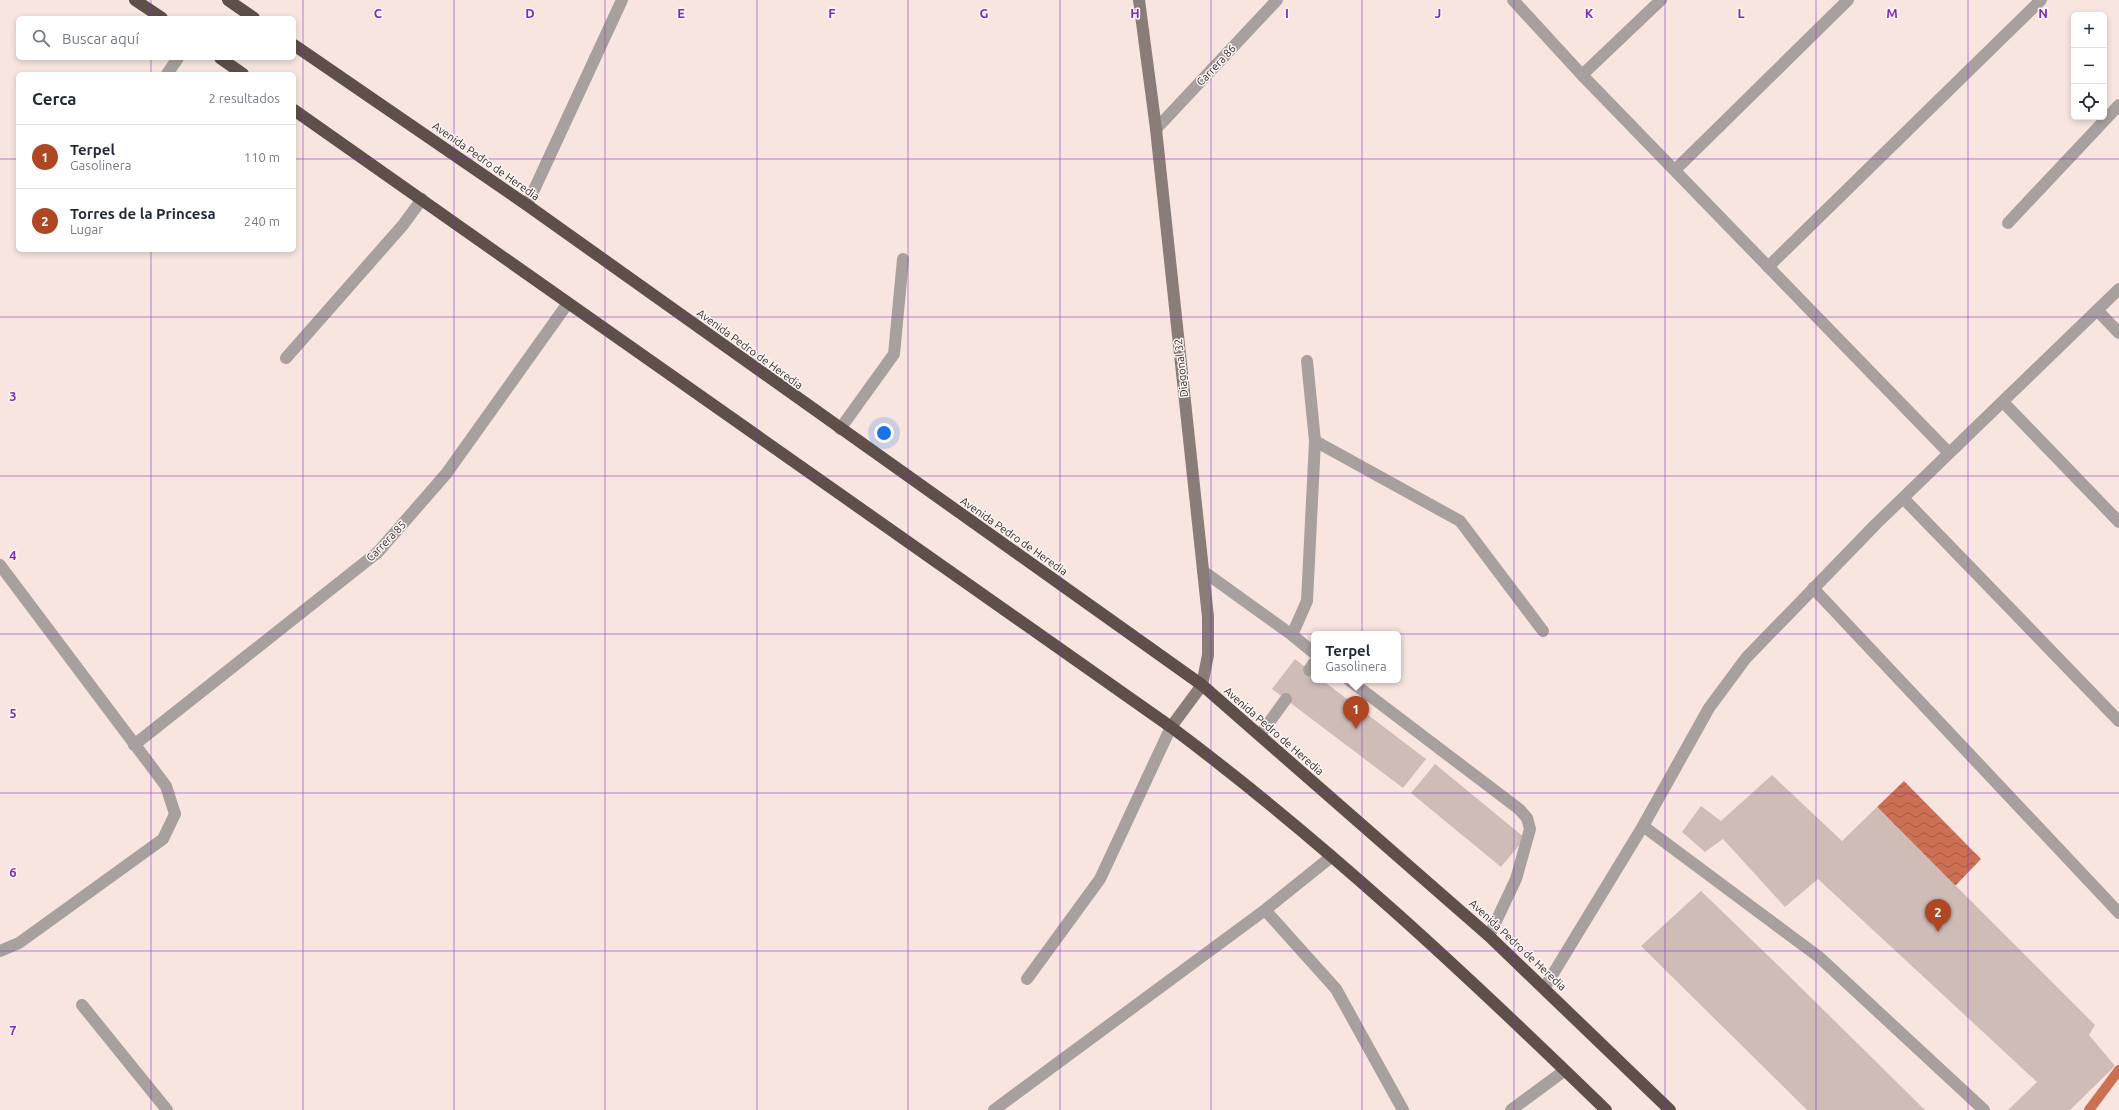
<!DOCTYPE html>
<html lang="es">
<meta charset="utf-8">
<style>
:root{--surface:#fff;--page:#f6f6f7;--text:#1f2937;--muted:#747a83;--line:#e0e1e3;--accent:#af4725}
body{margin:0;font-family:Ubuntu,sans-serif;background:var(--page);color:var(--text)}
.controls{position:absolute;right:12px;top:12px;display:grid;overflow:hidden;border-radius:6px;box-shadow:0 2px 6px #0003}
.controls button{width:36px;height:36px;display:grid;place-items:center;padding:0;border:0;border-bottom:1px solid var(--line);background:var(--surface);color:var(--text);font:20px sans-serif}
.you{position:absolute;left:884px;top:433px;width:14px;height:14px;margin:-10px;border:3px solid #fff;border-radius:50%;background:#1a73e8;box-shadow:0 0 0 6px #1a73e833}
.badge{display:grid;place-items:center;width:26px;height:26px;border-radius:50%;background:var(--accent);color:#fff;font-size:13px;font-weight:700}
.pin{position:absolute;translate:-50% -33px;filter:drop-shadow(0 1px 2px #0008)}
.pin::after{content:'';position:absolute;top:21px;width:14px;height:12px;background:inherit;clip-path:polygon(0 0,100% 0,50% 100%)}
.popup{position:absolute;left:1311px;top:631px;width:90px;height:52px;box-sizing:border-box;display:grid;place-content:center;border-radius:6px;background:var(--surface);filter:drop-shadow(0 1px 3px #0005);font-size:13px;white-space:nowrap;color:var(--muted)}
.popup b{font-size:15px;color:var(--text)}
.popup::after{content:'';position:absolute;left:50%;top:100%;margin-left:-8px;border:8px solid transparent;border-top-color:var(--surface)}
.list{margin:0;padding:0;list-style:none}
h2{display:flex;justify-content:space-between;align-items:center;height:52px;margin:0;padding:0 16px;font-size:17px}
h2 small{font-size:13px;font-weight:400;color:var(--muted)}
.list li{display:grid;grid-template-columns:26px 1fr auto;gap:12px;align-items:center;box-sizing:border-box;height:64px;padding:0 16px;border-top:1px solid var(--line)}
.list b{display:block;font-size:15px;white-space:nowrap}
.list p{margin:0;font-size:13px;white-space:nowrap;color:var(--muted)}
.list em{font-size:13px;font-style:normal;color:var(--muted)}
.icon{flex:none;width:22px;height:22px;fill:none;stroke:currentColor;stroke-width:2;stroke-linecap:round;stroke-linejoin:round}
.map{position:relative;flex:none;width:2119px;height:1110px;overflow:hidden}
.search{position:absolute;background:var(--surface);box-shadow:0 2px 6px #0003;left:16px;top:16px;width:280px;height:44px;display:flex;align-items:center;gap:10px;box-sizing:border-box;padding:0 14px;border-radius:6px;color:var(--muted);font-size:15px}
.panel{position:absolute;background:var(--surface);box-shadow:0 2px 6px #0003;left:16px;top:72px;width:280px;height:180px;border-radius:6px}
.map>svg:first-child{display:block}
</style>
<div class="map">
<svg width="2119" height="1110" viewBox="0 0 2119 1110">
<defs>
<pattern id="water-waves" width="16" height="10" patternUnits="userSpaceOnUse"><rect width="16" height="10" fill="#cc6f52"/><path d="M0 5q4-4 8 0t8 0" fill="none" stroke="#a65b44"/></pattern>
</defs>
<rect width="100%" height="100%" fill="#f8e5df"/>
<path fill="url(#water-waves)" d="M1904 781 1981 859 1955 886 1877 807Z"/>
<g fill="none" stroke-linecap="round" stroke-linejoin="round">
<path stroke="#cc6f52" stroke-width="10" d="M2089 1110 2119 1070"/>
</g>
<path fill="#cfbcb7" d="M1295 659 1314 674V680H1322L1426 759 1403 788 1272 689Z
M1435 764 1525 838 1501 867 1411 793Z
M1772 775 1842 841 1877 807 2095 1025 2089 1035 2115 1066 2070 1110H2008L2037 1082 1818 879 1785 907 1723 839 1705 852 1682 832 1701 806 1721 821Z
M1701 891 1787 974 1925 1110H1807L1641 946Z"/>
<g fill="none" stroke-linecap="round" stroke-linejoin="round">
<path stroke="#a8a09e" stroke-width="12" d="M167 74 178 58
M527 205 622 0
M286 358 403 225 422 199
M840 429 894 354 903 259
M1315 441 1460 521 1543 631
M1203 571 1292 635 1314 653
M1292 635 1307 601 1315 441 1307 361
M1309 670 1314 663
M1349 680 1519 809 1527 818 1530 829 1516 879 1489 936
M1260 735 1286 699
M1027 979 1100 879 1171 727"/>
<path stroke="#a8a09e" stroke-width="12" d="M1513 0 1582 75 1949 453
M1582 75 1661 0
M1156 129 1277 0
M1675 170 1848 0
M2008 223 2119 105
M1768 267 2041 0
M2097 310 2119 333
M2003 402 2119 522
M1904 499 2119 721
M0 565 166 786 175 814 163 839 19 943 0 951
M1813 588 2119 913
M134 745 378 552 446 474 568 303
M1643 826 1819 957 1984 1110
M1265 910 1336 989 1403 1110
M1545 987 1643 826 1709 708 1746 658 1876 524 2119 289
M82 1005 167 1110
M994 1110 1265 910 1331 857
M1511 1110 1564 1071"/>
<path stroke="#897d79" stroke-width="12" d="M1139 0 1156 129 1208 617V655L1202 685 1171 727"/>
<path stroke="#5e4f4a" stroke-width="12" d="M135 0 162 18
M228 0 254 18
M294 45 527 205 1202 685 1489 936 1670 1110
M220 58 243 74
M294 110 1171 727C1326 843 1468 976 1606 1110"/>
</g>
<path fill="none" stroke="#7b2cbf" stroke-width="1" stroke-opacity="0.55" d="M151 0V18M303 0V1110M454 0V1110M605 0V1110M757 0V1110M908 0V1110M1060 0V1110M1211 0V1110M1362 0V1110M1514 0V1110M1665 0V1110M1816 0V1110M1968 0V1110M151 58V74M0 159H18M294 159H2119M151 250V1110M0 317H2119M0 476H2119M0 634H2119M0 793H2119M0 951H2119"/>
<g text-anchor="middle" stroke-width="3" stroke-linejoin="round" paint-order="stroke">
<g font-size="11" fill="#302927" stroke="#fdf5f3">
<text transform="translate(1216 65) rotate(-47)" y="4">Carrera 86</text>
<text transform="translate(486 161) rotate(35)" y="4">Avenida Pedro de Heredia</text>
<text transform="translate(750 349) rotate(36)" y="4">Avenida Pedro de Heredia</text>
<text transform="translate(1181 368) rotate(-96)" y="4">Diagonal 32</text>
<text transform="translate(1014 536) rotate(35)" y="4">Avenida Pedro de Heredia</text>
<text transform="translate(386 541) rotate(-46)" y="4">Carrera 85</text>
<text transform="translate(1274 731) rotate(41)" y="4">Avenida Pedro de Heredia</text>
<text transform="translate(1518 945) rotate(43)" y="4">Avenida Pedro de Heredia</text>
</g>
</g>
<g font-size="13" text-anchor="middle" font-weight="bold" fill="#7b2cbf" stroke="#fdf5f3" stroke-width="3" stroke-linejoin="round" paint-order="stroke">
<text x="378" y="18">C</text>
<text x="530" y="18">D</text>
<text x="681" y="18">E</text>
<text x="832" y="18">F</text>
<text x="984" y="18">G</text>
<text x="1135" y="18">H</text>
<text x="1287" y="18">I</text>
<text x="1438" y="18">J</text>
<text x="1589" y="18">K</text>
<text x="1741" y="18">L</text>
<text x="1892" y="18">M</text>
<text x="2043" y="18">N</text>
<text x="13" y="401">3</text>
<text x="13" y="560">4</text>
<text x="13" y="718">5</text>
<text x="13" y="877">6</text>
<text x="13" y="1035">7</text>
</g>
</svg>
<div class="controls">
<button>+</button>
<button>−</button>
<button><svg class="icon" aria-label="locate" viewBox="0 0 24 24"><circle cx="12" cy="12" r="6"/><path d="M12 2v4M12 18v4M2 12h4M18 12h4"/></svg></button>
</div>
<div class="you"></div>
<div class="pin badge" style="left:1356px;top:729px">1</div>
<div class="popup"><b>Terpel</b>Gasolinera</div>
<div class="pin badge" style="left:1938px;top:932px">2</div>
<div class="search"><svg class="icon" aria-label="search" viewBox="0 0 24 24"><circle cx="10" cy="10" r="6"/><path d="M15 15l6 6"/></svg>Buscar aquí</div>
<section class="panel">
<h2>Cerca<small>2 resultados</small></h2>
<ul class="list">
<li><span class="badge">1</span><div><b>Terpel</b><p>Gasolinera</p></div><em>110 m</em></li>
<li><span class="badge">2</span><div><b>Torres de la Princesa</b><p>Lugar</p></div><em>240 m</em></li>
</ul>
</section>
</div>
